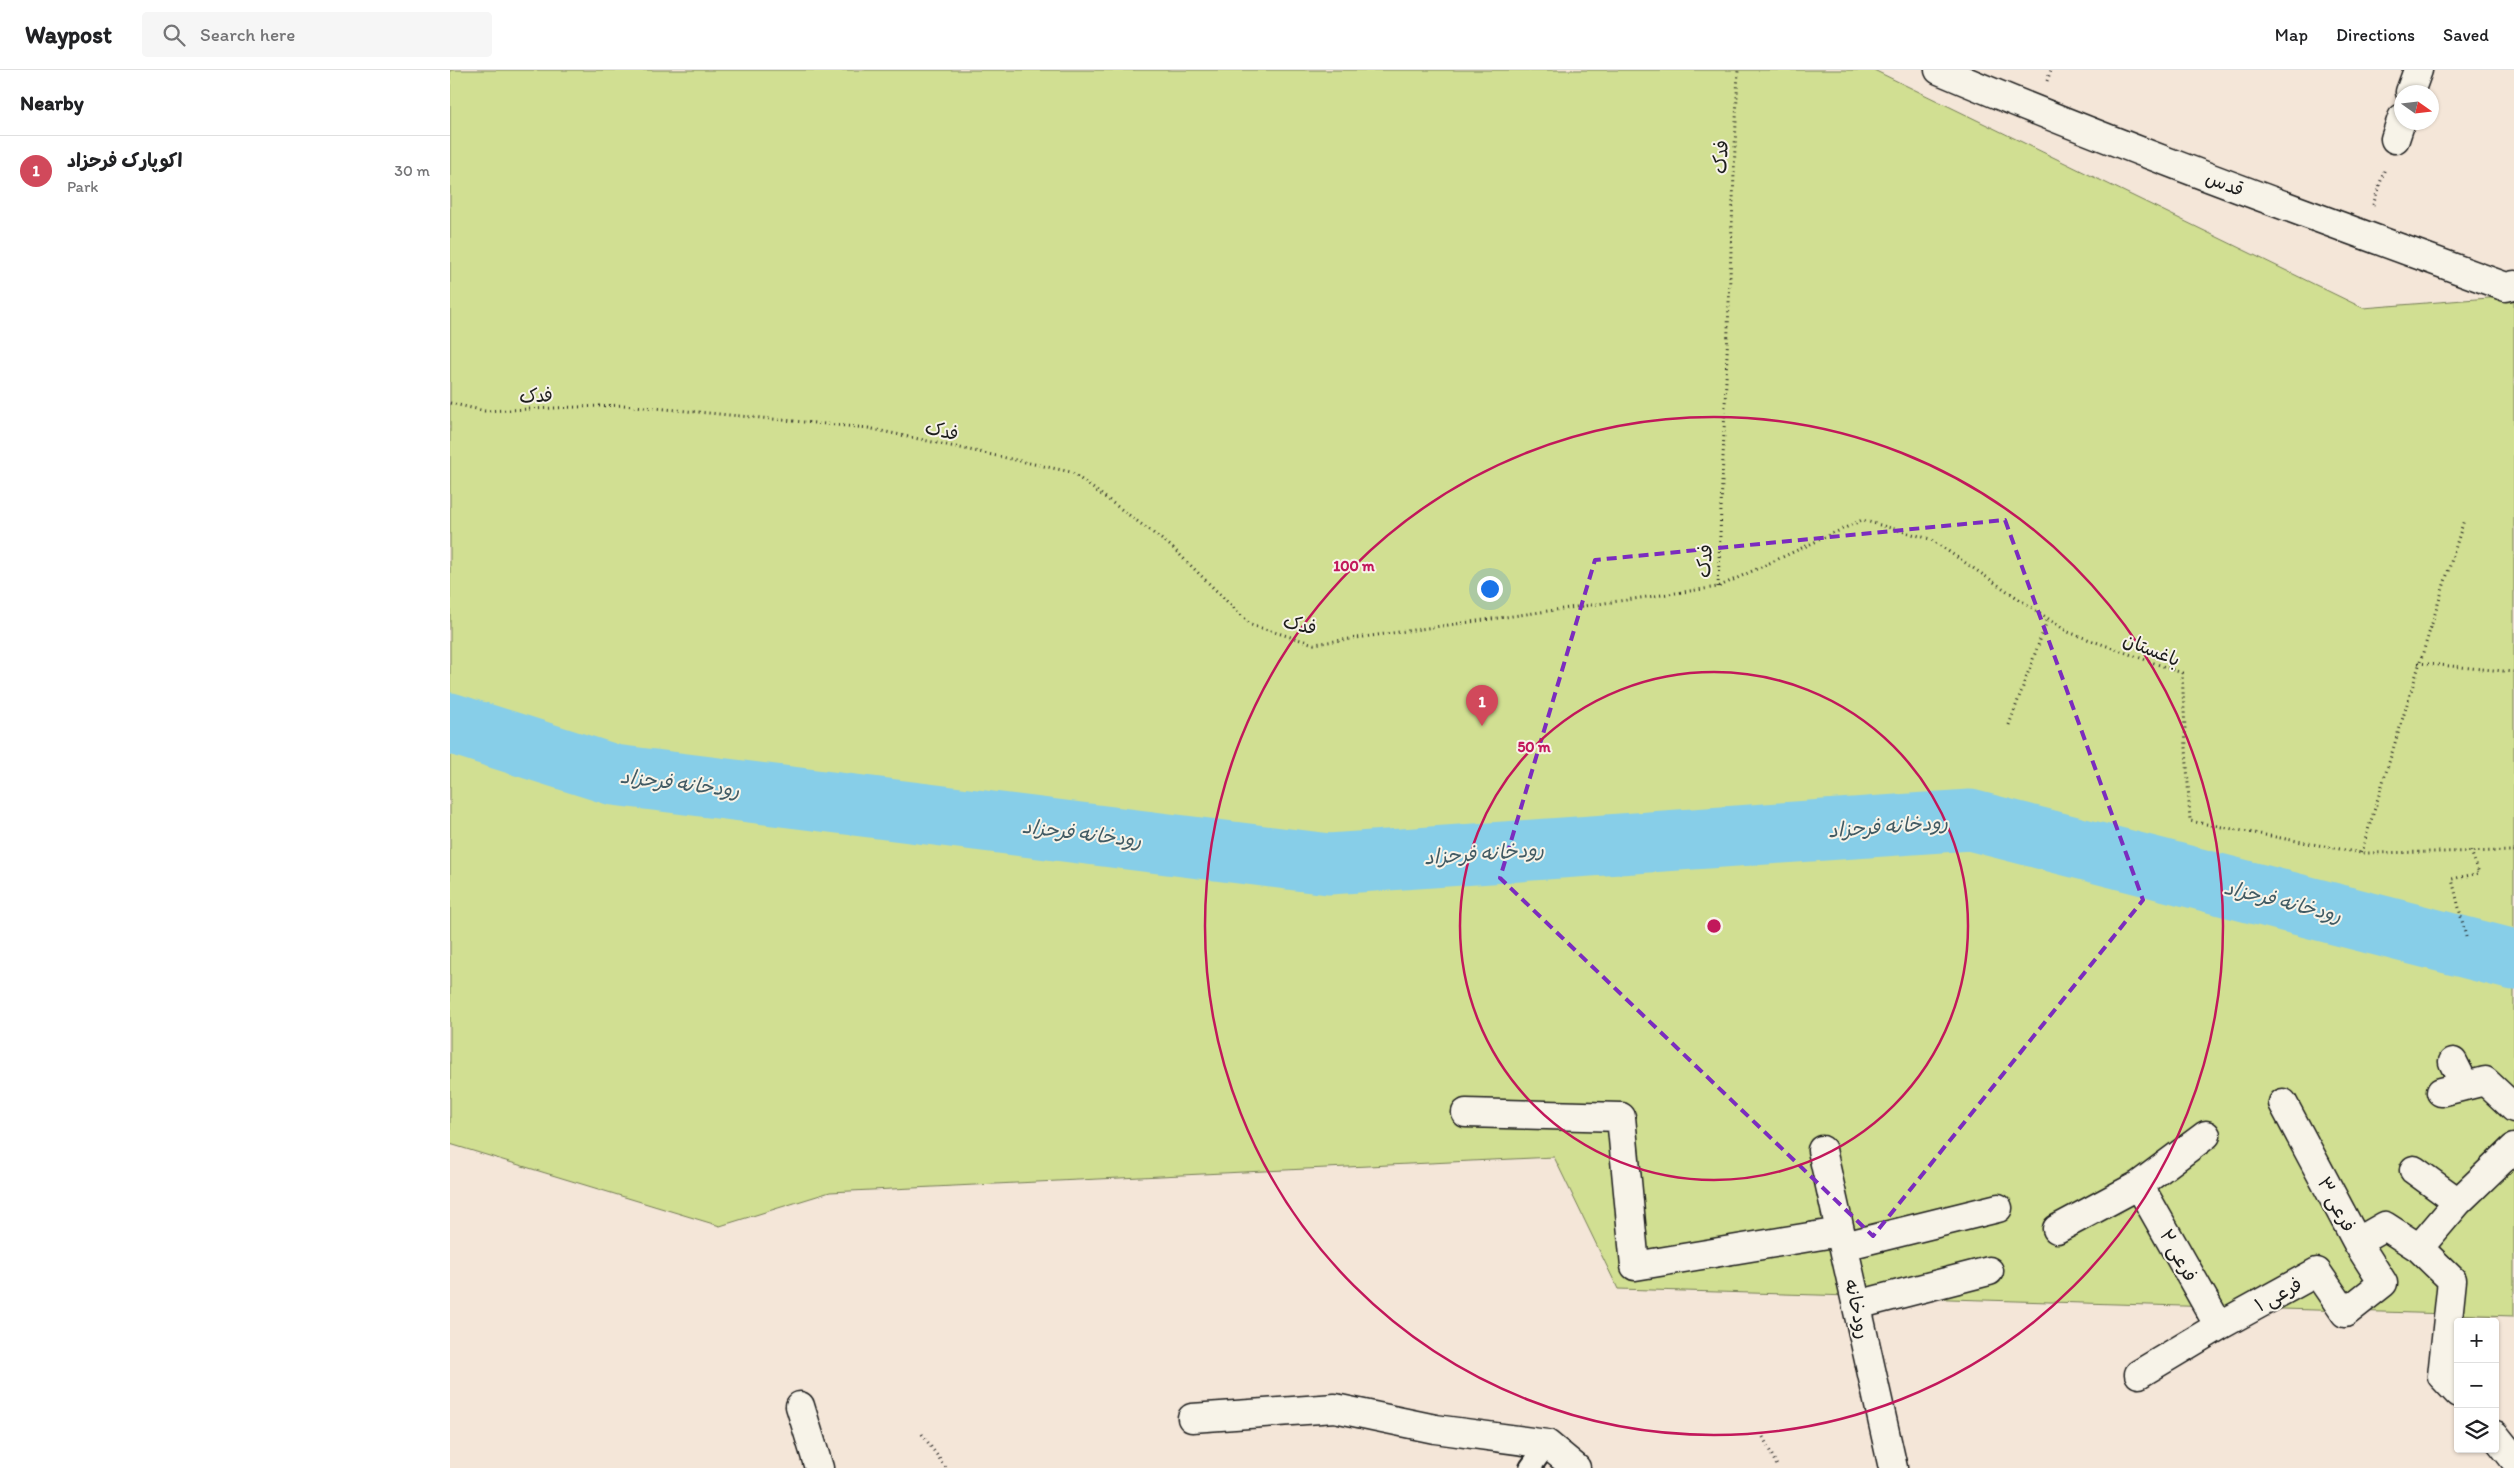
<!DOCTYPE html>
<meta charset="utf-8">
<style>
:root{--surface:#fff;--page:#f6f6f6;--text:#202124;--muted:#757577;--line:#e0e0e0;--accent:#d1495b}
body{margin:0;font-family:Itim,"Playpen Sans Arabic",sans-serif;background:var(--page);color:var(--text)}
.controls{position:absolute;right:15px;bottom:15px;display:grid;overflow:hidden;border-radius:5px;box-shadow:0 1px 4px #0004}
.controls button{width:45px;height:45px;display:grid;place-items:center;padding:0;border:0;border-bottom:1px solid var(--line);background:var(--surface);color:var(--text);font:25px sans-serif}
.compass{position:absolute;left:1944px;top:15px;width:45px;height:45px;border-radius:50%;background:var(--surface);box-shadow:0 1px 4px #0004;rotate:104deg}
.you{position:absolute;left:1039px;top:518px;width:18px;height:18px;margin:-12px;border:4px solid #fff;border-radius:50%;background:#1a73e8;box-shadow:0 0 0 8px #1a73e833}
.badge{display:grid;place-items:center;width:32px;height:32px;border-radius:50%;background:var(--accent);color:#fff;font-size:16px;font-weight:700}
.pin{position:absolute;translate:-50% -41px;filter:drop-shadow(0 1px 2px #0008)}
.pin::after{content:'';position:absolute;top:26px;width:18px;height:15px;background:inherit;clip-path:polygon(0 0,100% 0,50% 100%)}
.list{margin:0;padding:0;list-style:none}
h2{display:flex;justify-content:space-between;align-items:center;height:65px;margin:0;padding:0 20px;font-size:21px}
h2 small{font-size:16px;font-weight:400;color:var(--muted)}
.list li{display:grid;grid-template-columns:32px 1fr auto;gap:15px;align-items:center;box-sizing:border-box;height:70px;padding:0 20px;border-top:1px solid var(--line)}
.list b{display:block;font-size:19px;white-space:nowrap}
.list p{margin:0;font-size:16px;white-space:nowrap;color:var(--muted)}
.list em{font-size:16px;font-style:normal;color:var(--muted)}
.icon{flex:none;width:28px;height:28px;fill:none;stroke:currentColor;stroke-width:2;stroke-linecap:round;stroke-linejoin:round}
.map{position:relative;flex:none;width:2064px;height:1398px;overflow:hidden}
header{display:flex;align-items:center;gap:30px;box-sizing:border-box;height:70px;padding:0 25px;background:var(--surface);border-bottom:1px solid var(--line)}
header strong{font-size:24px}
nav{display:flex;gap:28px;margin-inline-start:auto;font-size:18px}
.search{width:350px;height:45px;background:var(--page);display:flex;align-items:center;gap:12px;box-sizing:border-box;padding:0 18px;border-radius:5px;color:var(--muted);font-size:19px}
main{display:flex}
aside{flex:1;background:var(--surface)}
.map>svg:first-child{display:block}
</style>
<header>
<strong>Waypost</strong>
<div class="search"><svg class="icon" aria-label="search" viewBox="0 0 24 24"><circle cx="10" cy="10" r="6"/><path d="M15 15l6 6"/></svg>Search here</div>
<nav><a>Map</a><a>Directions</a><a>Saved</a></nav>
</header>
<main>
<aside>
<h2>Nearby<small></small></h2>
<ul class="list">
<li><span class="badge">1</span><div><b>اکوپارک فرحزاد</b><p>Park</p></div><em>30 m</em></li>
</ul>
</aside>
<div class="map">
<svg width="2064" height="1398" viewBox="0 0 2064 1398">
<rect width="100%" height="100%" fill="#f4e6d8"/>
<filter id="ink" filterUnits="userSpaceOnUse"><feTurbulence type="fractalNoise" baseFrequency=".02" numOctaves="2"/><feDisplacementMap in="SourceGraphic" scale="10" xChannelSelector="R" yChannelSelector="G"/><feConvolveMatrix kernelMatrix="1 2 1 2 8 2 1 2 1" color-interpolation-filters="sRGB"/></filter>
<g filter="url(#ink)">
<path fill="#d1df92" stroke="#767e57" d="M0 0H1424L1913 238 2064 226V1246L1168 1219 1104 1087 380 1122 270 1156 0 1074Z"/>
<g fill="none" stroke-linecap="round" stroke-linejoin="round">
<path stroke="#87cee8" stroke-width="61" d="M0 653 164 705 879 794 1520 750 2064 890"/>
<defs>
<path id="lane" d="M1080 1398 1097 1374"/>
<path id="street" d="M1489 0C1675 79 1866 147 2056 217L2064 215
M1960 22 1968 0
M1945 69 1952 48
M2003 992 2015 1016
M1991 1022 2035 1011 2064 1038
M1833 1033 1907 1172 1935 1156 1969 1178
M1016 1043 1171 1047 1185 1196 1390 1162
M1372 1080 1443 1398
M1964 1100 2008 1132
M1689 1115 1769 1256
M1607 1159 1689 1115 1756 1065
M1394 1176 1548 1138
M1407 1235 1539 1201
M1689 1304 1769 1256 1867 1202 1895 1243 1933 1213 1907 1172
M2008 1323 1992 1306 2002 1210 1969 1178 2008 1132 2064 1078
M350 1336 369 1398
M742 1348 885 1338 985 1359 1097 1374 1126 1398
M2045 1365 2064 1389"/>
</defs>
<use href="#lane" stroke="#1c1c1c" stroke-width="24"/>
<use href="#street" stroke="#1c1c1c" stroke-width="31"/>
<path stroke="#1c1c1c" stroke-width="3" stroke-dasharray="1 4" stroke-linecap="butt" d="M1597 11 1601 0
M1923 135 1935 98
M0 333 35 341 173 335 418 358 621 402 722 477 801 555 864 574 1268 517 1412 450 1480 469 1618 562 1732 603 1740 751 1911 783 2064 781
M1268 517 1288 0
M1968 593 2064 602
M1559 655 1598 548
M1911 783 2014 450
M2016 867 2002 809 2029 803 2021 781
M472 1364 496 1398
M1313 1367 1328 1398"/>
<use href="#lane" stroke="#f7f3e8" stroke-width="20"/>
<use href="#street" stroke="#f7f3e8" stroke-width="28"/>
</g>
</g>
<path fill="none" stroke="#7b2cbf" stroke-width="4" stroke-dasharray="10 6" stroke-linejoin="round" d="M1555 450 1693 830 1423 1166 1050 808 1145 490Z"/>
<g fill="none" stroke="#c2185b" stroke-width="2.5">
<circle cx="1264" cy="856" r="254"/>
<circle cx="1264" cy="856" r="509"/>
</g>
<g text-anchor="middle" stroke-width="4" stroke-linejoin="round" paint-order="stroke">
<g font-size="19" fill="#1c1c1c" stroke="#f7f3e8">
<text transform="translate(1270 87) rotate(-87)" y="7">فدک</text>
<text transform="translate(1775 113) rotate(21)" y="7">قدس</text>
<text transform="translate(86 325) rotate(-3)" y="7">فدک</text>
<text transform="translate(492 360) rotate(12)" y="7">فدک</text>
<text transform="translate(1254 491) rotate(-86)" y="7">فدک</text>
<text transform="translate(850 554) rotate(13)" y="7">فدک</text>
<text transform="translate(1702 579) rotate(22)" y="7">باغستان</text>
<text transform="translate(1887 1134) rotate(62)" y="7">فرعی ۳</text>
<text transform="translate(1729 1185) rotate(61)" y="7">فرعی ۲</text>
<text transform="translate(1828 1224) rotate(-29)" y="7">فرعی ۱</text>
<text transform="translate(1408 1239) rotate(78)" y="7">رودخانه</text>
</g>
<g font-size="20" font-style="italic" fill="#415a63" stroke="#f7f3e8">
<text transform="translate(230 713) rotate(7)" y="7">رودخانه فرحزاد</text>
<text transform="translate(1438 756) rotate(-4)" y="7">رودخانه فرحزاد</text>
<text transform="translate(632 763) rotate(7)" y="7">رودخانه فرحزاد</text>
<text transform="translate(1034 783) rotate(-4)" y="7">رودخانه فرحزاد</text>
<text transform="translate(1833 831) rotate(14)" y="7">رودخانه فرحزاد</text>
</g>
</g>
<circle cx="1264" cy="856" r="8" fill="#c2185b" stroke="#f7f3e8" stroke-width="2.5"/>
<g font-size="15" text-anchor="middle" font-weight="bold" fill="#c2185b" stroke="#f7f3e8" stroke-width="4" stroke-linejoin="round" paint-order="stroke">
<text x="904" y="501">100 m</text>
<text x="1084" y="682">50 m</text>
</g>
</svg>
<div class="controls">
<button>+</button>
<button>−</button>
<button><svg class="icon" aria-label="layers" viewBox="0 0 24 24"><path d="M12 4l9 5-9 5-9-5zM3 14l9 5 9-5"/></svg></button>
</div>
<svg class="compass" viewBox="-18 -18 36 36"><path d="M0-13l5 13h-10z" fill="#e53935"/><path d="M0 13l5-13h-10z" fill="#757577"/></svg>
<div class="you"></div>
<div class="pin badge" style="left:1032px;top:656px">1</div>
</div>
</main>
